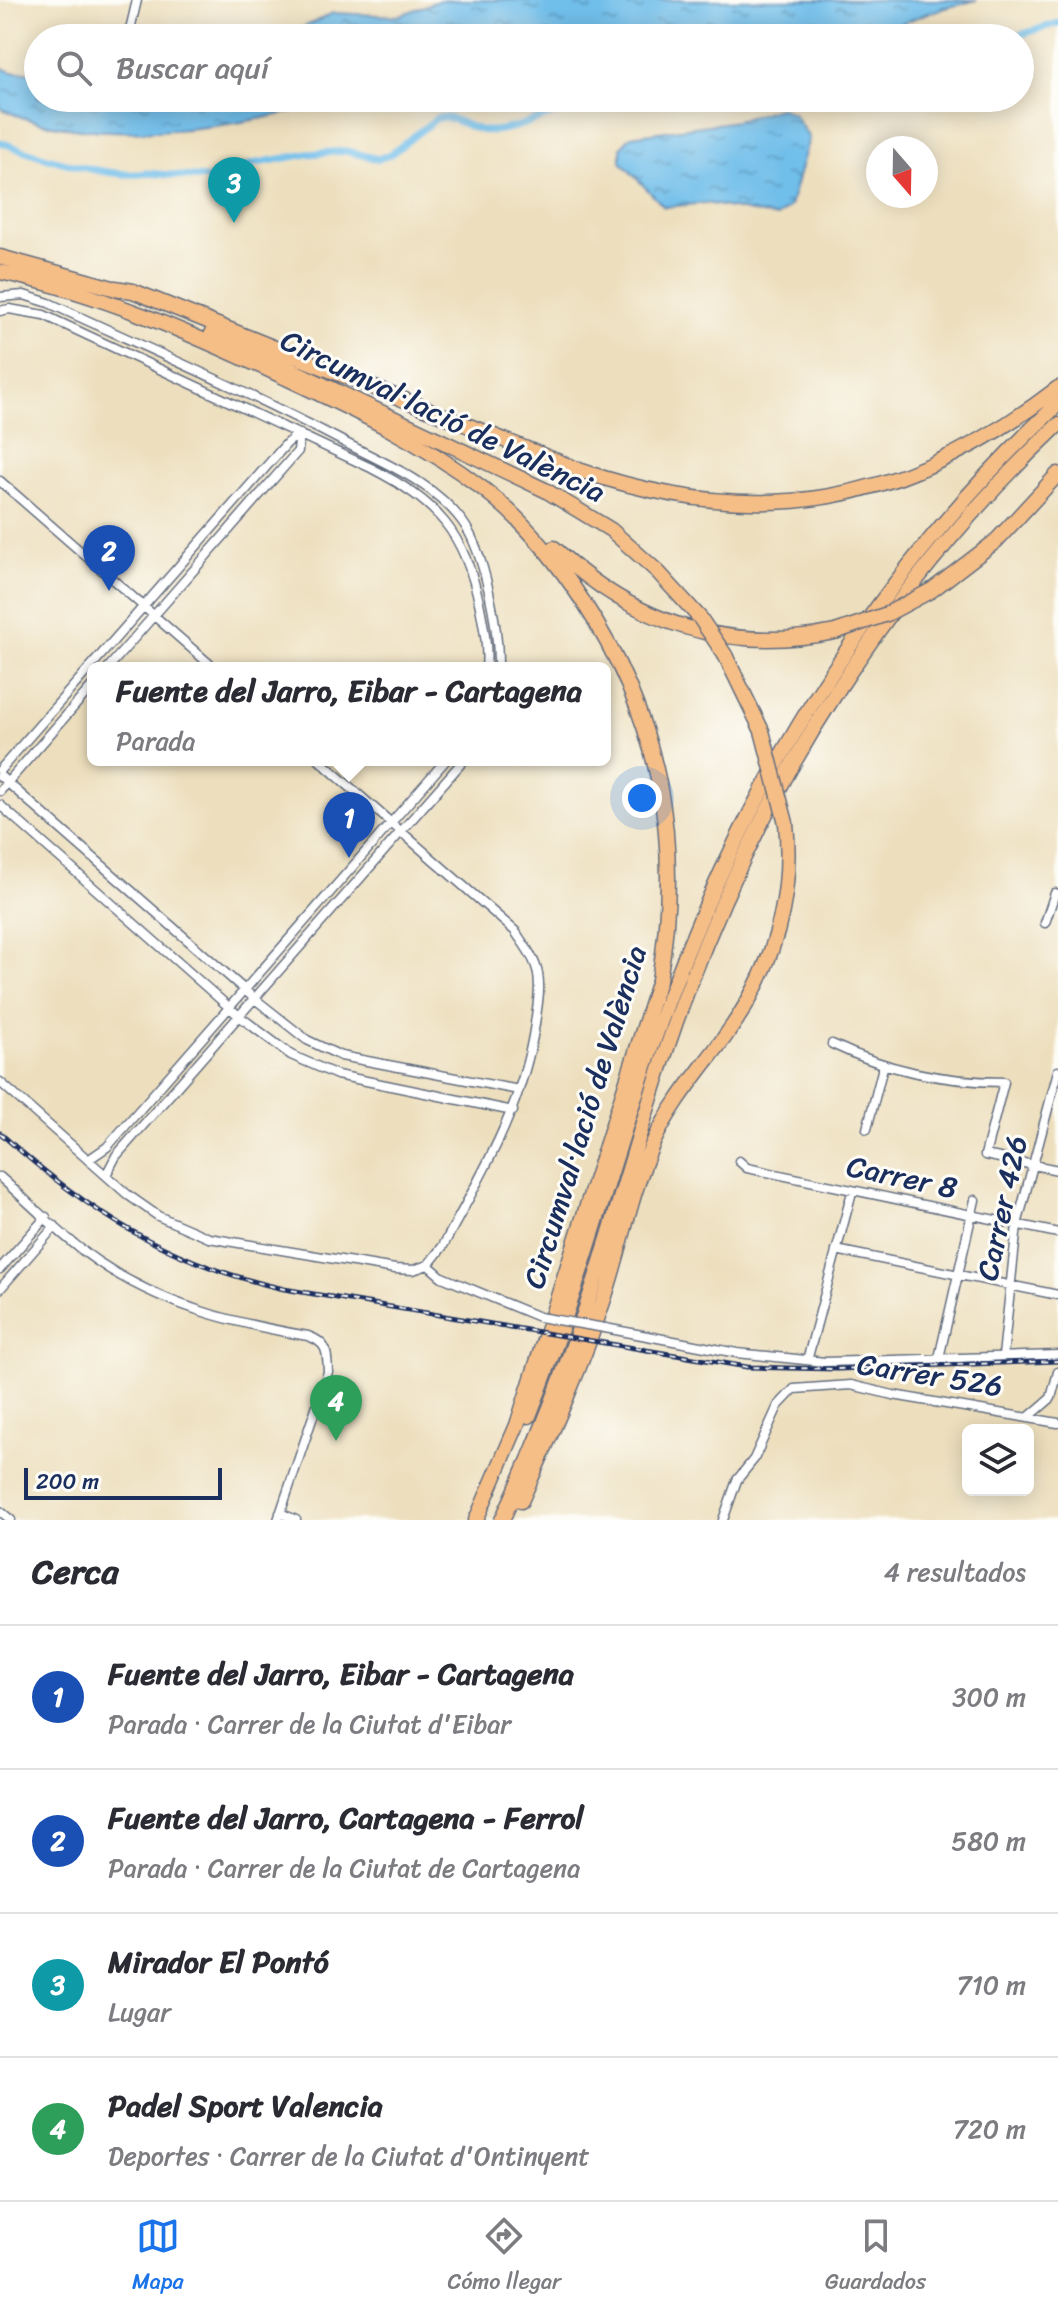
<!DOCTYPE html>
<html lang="es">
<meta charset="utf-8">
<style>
:root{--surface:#fff;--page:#f7f7f7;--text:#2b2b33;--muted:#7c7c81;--line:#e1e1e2;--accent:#1a73e8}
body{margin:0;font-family:Sriracha,sans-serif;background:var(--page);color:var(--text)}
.controls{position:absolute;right:24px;bottom:24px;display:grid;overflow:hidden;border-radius:12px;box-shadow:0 4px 20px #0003}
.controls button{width:72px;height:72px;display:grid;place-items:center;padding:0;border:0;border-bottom:2px solid var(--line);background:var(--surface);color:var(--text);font:40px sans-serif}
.compass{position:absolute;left:866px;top:136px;width:72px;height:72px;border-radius:50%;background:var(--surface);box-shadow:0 4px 20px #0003;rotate:160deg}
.scale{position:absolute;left:24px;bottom:20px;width:198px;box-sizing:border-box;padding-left:8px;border:4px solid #1b2f5e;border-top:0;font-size:22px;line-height:28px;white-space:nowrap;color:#1b2f5e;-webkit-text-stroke:6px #fdfcf7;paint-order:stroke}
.you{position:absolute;left:642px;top:798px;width:28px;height:28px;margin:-20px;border:6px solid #fff;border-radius:50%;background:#1a73e8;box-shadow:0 0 0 12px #1a73e833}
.badge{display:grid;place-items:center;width:52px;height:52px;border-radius:50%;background:var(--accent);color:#fff;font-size:26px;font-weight:700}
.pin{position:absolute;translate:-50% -66px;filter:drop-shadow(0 2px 4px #0008)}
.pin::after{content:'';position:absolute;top:42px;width:28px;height:24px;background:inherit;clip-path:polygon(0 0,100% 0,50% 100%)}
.popup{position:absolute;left:87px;top:662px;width:524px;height:104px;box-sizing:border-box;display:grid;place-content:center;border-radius:12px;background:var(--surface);filter:drop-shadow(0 2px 6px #0005);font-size:26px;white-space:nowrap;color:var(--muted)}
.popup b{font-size:30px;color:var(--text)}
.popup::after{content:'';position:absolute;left:50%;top:100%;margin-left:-16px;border:16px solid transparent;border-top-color:var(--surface)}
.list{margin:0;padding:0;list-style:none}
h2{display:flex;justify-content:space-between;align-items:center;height:104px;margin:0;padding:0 32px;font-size:34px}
h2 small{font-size:26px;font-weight:400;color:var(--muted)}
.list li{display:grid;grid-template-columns:52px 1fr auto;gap:24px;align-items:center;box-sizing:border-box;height:144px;padding:0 32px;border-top:2px solid var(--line)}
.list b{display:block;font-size:30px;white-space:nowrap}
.list p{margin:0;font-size:26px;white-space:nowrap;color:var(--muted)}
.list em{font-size:26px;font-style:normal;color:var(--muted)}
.icon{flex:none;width:44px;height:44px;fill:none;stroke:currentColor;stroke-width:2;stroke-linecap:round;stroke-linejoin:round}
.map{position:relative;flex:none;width:1058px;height:1520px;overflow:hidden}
.search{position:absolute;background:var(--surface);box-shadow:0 4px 20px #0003;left:24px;right:24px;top:24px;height:88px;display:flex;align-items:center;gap:20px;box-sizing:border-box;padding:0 28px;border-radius:44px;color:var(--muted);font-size:30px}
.sheet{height:680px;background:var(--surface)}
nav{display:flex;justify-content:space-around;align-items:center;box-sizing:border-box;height:112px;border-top:2px solid var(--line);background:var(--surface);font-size:22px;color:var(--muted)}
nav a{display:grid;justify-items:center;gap:4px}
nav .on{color:var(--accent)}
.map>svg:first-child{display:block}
</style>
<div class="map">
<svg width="1058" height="1520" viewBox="0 0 1058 1520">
<defs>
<pattern id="water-ripples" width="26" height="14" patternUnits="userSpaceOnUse" patternTransform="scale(2)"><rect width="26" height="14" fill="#70beea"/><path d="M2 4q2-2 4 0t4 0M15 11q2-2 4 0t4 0" fill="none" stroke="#5b9bc1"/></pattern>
</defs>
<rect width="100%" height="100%" fill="#fdfcf7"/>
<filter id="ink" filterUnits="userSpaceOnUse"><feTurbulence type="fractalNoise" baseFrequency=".0125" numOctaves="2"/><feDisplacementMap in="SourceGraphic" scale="16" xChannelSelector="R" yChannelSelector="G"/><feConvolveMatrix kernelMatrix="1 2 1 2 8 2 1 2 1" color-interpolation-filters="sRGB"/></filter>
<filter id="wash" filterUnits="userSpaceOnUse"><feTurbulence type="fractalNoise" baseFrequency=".006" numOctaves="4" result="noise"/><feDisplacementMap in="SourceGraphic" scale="32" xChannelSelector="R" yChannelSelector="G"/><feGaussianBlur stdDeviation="1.8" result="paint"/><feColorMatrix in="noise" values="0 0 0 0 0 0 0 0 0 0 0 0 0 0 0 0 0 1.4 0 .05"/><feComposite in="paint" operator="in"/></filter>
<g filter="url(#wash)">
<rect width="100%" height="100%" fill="#eddfbd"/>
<path fill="url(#water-ripples)" stroke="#4676a4" stroke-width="2" d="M440 0H977C948 7 903 17 882 38H566L549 32 509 38H281L333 13 398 16Z
M0 67 11 72H38V98H338C253 129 82 150 0 108Z
M778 108 793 113 809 138 790 206 777 217 706 203 664 207 621 162V147L631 136 736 121Z"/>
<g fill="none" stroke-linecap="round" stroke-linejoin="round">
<path stroke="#70beea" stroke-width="2" d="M782 108 784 98"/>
<path stroke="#70beea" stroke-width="7" d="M1010 38 1058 23
M658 98 721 104 756 98
M0 142C35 155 112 180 147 173L216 179 252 164 308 154 346 151 378 159 391 154 437 118C455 114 470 132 490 131 522 129 551 112 581 106 603 101 627 101 650 98"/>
</g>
</g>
<g filter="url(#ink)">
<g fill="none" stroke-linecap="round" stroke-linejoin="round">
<defs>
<path id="street" d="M128 38 137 0
M0 297 24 295 49 303C147 348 246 391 342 441 385 464 432 481 462 521 485 552 499 630 498 668
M0 311 9 309 44 315 371 468C437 502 465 532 480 607 484 628 488 647 486 668
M0 481 214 668
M108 668 298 451 300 434
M319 760 515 931C524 945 535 958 538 974 541 991 537 1007 535 1024 523 1106 482 1174 443 1246L428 1265
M0 770 287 443 299 434
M0 776 255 999 307 1040 341 1056 519 1090
M0 791 93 685
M0 805 239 1016 291 1055 337 1075 513 1111
M1045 923 1055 893 1058 894
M832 1044C886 1070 944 1082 1004 1082L985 1155 1058 1170
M0 1082 128 1195 158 1216 209 1238 395 1269 413 1270 428 1265
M867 1129 883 1067
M88 1160 107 1147 446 760
M739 1161 747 1168 1058 1233
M106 1175 116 1156 464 760
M0 1177C32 1205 62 1237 97 1261 161 1305 232 1323 308 1336 328 1343 327 1352 328 1372L278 1520
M836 1250 1058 1295
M428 1265 442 1277 539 1317
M0 1269 46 1217
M0 1289 55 1226
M605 1328 737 1353 825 1362 1058 1355
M1003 1356 1017 1225 1058 1071
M808 1357 852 1192
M939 1358 975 1200
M1030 1416 1051 1398 1058 1372
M0 1511 11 1520
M280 1513 296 1520
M723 1520 737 1480 754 1459 778 1406 794 1389 851 1385 893 1395 1058 1423"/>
<path id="highway" d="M0 257 120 290
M0 272C100 293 190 333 282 376 352 409 421 441 482 488 522 518 555 559 582 600 660 719 683 840 659 980L517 1425 476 1520
M115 288 133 291 579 470C760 532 906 505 1058 388
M212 332 545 490 611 530 658 572 700 618
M554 548C633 623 727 654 835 632
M932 590 996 541 1058 474
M725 655 762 731
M529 1416C586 1274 620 1125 675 982 758 763 886 564 1058 404
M521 1501C551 1434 581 1368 604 1299 621 1248 631 1192 653 1143 671 1104 699 1072 724 1038 772 973 794 902 786 823
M502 1520C536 1447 566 1370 591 1293 624 1192 650 1089 688 989 767 777 892 581 1058 425"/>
</defs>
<use href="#street" stroke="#646d7f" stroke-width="11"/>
<use href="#highway" stroke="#646d7f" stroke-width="17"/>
<use href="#street" stroke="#fff" stroke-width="8"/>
<use href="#highway" stroke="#f6be87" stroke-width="14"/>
<defs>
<path id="rail" d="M0 1133C88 1212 168 1263 284 1289L747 1367 837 1369 1058 1361"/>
</defs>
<use href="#rail" stroke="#1b2f5e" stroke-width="5"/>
<use href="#rail" stroke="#fdfcf7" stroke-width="2" stroke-dasharray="6" stroke-linecap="butt"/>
<defs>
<path id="street-bridge" d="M539 1317 605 1328"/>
<path id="highway-bridge" d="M700 618 725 655
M835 632 887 614 932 590
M762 731 786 823"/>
</defs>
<use href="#street-bridge" stroke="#646d7f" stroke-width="11" stroke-linecap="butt"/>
<use href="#highway-bridge" stroke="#646d7f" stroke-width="17" stroke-linecap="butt"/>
<use href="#street-bridge" stroke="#fff" stroke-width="8"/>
<use href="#highway-bridge" stroke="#f6be87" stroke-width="14"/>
</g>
</g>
<g text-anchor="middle" stroke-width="6" stroke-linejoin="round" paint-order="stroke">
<g font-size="30" fill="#1b2f5e" stroke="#fdfcf7">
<text transform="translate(443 416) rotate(26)" y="10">Circumval·lació de València</text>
<text transform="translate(585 1117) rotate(-73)" y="10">Circumval·lació de València</text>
<text transform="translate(902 1177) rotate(12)" y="10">Carrer 8</text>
<text transform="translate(1002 1208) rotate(-78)" y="10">Carrer 426</text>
<text transform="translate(930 1375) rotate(9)" y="10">Carrer 526</text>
</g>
</g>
</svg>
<div class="controls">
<button><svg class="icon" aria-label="layers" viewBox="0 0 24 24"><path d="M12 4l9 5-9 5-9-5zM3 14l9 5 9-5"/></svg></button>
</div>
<svg class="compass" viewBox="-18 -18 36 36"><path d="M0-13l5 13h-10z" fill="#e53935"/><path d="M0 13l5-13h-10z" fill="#7c7c81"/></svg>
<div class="scale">200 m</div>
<div class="you"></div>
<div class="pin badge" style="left:349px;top:858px;background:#1a4fb4">1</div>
<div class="popup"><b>Fuente del Jarro, Eibar - Cartagena</b>Parada</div>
<div class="pin badge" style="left:109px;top:591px;background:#1a4fb4">2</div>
<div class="pin badge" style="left:234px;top:223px;background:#0f9aa8">3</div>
<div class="pin badge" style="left:336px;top:1441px;background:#2e9e5b">4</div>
<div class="search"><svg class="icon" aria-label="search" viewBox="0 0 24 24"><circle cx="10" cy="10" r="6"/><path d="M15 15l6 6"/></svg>Buscar aquí</div>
</div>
<section class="sheet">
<h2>Cerca<small>4 resultados</small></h2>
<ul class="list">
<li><span class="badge" style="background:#1a4fb4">1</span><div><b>Fuente del Jarro, Eibar - Cartagena</b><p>Parada · Carrer de la Ciutat d'Eibar</p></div><em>300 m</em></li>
<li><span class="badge" style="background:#1a4fb4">2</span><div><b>Fuente del Jarro, Cartagena - Ferrol</b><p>Parada · Carrer de la Ciutat de Cartagena</p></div><em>580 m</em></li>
<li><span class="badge" style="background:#0f9aa8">3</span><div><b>Mirador El Pontó</b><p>Lugar</p></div><em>710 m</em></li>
<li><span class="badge" style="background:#2e9e5b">4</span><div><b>Padel Sport Valencia</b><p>Deportes · Carrer de la Ciutat d'Ontinyent</p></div><em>720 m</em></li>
</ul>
</section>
<nav>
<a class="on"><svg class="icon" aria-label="map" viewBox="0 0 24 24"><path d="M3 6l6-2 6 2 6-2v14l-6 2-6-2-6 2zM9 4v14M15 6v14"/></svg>Mapa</a>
<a><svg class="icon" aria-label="directions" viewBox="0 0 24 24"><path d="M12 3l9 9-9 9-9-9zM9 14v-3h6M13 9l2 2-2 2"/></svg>Cómo llegar</a>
<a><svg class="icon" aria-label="saved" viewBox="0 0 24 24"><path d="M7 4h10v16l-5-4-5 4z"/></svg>Guardados</a>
</nav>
